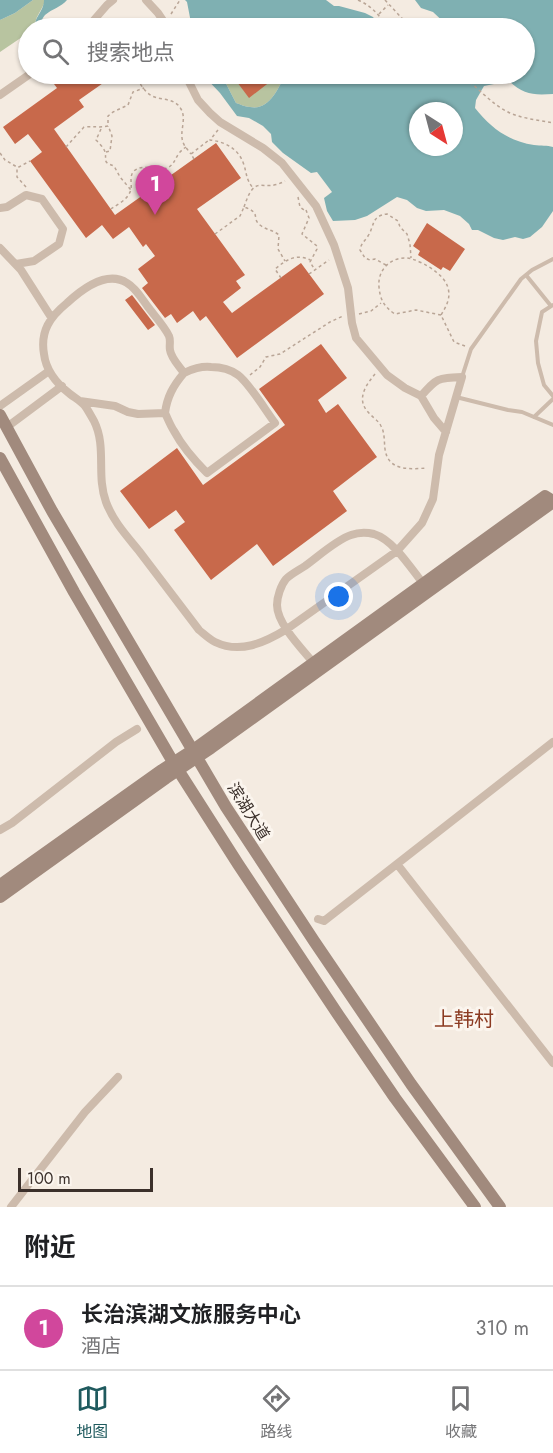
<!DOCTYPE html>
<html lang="zh">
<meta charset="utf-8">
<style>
:root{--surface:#fff;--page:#f2f2f2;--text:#202124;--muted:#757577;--line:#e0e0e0;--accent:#1f5a5e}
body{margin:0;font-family:Jost,"Noto Sans SC",sans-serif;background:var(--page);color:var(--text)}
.compass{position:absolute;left:409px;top:102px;width:54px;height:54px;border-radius:50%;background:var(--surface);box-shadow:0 2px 4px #0004;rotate:144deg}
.scale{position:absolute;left:18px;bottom:15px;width:135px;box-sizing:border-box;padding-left:6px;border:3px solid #3b302b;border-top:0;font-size:16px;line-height:21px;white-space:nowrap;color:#3b302b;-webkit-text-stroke:4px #fbf5ee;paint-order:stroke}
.you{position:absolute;left:339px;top:597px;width:21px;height:21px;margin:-15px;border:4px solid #fff;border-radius:50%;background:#1a73e8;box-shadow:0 0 0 9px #1a73e833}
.badge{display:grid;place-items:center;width:39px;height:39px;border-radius:50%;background:var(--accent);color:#fff;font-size:20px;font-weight:700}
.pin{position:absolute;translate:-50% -50px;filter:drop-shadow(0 2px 3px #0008)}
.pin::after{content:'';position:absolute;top:32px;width:21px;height:18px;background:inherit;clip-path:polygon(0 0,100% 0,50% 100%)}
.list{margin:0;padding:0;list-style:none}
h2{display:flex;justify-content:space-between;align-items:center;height:78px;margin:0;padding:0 24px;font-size:26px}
h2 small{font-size:20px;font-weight:400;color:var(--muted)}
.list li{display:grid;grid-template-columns:39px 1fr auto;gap:18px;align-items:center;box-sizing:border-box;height:84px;padding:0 24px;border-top:2px solid var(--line)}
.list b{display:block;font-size:22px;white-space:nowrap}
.list p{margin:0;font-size:20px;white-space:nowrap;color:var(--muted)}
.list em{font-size:20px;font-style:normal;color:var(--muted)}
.icon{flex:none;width:33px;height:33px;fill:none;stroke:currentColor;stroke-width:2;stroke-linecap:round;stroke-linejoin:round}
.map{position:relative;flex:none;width:553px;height:1207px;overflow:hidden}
.search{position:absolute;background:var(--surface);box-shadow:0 2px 4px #0004;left:18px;right:18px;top:18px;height:66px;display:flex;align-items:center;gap:15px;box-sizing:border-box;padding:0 21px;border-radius:33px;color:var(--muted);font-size:22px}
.sheet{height:162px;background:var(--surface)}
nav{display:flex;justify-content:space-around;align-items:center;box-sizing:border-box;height:84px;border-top:2px solid var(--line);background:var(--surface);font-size:16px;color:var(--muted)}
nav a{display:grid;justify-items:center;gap:3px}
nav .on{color:var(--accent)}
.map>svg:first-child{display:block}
</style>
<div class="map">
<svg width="553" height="1207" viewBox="0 0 553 1207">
<rect width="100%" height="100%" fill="#f4ebe1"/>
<path fill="#b8c4a0" d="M33 0H44L45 1C43 7 40 11 37 17 35 21 36 24 33 28H28V33L0 52V20L15 13Z
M221 74H285C279 88 269 111 250 107 245 107 240 104 236 103Z"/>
<path fill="#7fb0b2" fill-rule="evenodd" d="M0 0H33L15 13 0 20Z
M44 0H67C61 7 52 9 45 15 41 20 41 24 37 28H33C36 24 35 20 38 16 41 11 44 6 44 0Z
M185 0H326L334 6H339L365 13 373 17 381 28H192L187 2Z
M415 0H553V94C533 95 524 95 509 81L484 86 476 100 475 108C491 128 508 141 534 145 541 146 547 145 553 147V211L542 227 530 237 523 239 515 237 503 240 494 238 478 230H472L469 224 460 216 444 210 426 211 417 208 407 200 397 197 367 216 355 220 333 221 327 211 324 198 332 192 317 172 311 173 283 153 272 142 271 134 263 126 249 118 237 116 220 93 202 74H221L236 103C240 104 245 107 250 107 269 111 279 88 285 74H397L415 77 434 75 441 77 449 74H524V28H450L433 12 421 8ZM418 111H454V147H418Z"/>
<path fill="#c8694b" d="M61 74H116L79 100 84 107 54 129 115 215 216 143 241 178 197 209 245 275 236 281 241 288 223 302 232 313 301 263 324 294 237 358 206 316 200 321 193 311 177 323 171 314 165 318 142 288 148 283 138 269 155 256 146 244 143 247 129 227 113 239 102 225 86 238 30 161 42 152 28 134 15 144 3 127 57 88 51 80Z
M231 74H265L271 81 249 98Z
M427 223 465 249 450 271 443 267 441 270 418 255 420 251 413 246Z
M132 295 155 325 148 330 125 300Z
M321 344 347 378 318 400 326 413 338 404 377 457 333 491 347 511 273 566 257 544 211 580 174 530 185 522 176 510 149 529 120 491 177 448 203 485 285 425 259 389Z"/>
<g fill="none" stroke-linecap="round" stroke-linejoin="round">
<path stroke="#b9a596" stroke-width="1.5" stroke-dasharray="3 3" stroke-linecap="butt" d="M358 0C372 6 380 16 388 28
M385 0 411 28
M171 14 180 0
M379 14 388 5
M134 74C138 80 144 92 152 96 162 101 174 97 181 109 187 119 179 132 183 142 184 146 188 150 191 154
M461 74C476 86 492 105 510 113 524 119 539 120 553 123
M197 78 200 75 207 84 219 75 223 81 232 75
M101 129 96 140C99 143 104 148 105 152 107 161 102 162 114 166L120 177 131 190
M218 130 210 140C226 142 239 149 244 165 247 175 246 179 253 188
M66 147 84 127C93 126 100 128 108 126V116L113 112 128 105 133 92 144 88
M106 152 110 151 112 136 109 128
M0 153 5 160 17 167
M194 159 191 154 209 140
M26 187 17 177V168L30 161
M298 197 300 207 304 210
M244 207C256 171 261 194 285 181
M111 209C118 204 129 199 131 189 132 183 129 176 134 171 143 163 157 171 167 168 174 165 175 159 179 153 181 151 183 149 186 147
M306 210 309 218 302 234 317 246V249L310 262 315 270
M215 234 240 216 244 207C262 213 251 218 260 225 266 230 273 230 279 235L278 249 285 261
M386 265 375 259 370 260 365 258 360 250C361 243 365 241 368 236 375 225 371 216 387 214L398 221 400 227 407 234 410 244 411 258
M309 274 329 260
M281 278 275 269C286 260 296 253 310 260
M359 314 371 311 381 303
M441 315 416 310 395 314C384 307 380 299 379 287 377 268 394 254 412 259 425 263 445 275 448 288 451 298 446 307 441 315L454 342 465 346
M375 374C366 385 356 399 368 412 372 417 378 420 381 426 385 433 384 442 385 449 388 472 411 469 427 468
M250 375 260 367 266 357 280 354 330 322 343 316"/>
<path stroke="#cdbbac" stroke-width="4" d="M526 275 551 306
M553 305 542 312 536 341 538 363 544 385 553 396
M462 377 471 349 521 279 532 270 553 259
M456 397 508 410 522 412 553 425
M534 417 553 399"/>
<path stroke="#cdbbac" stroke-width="8" d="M146 0 158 13 168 28
M87 28 107 5 113 0
M0 95 30 74
M0 208 7 207 26 195 42 199 63 229 59 244 34 261 16 264
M0 248 21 270 51 317
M421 396 434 418 446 432
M80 401 115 406 128 412 138 414 165 413C168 419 170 425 174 431 182 446 195 461 207 473L275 423C266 411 249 383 238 375 230 369 220 367 211 367 202 366 191 369 184 373 179 366 171 358 170 350 169 345 171 341 169 336 165 327 154 315 148 307 142 299 136 288 127 283 107 270 81 290 67 303 50 317 40 331 44 354 46 371 57 384 70 394 75 398 81 401 85 406 88 410 91 416 94 421 107 447 96 475 106 502 113 521 126 535 139 551 159 577 179 604 199 630 204 634 209 639 215 642 240 654 264 643 287 629L397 551 422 523 433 499 439 455 462 377C437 378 437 378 421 396L405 388 387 375 356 338 352 323 348 288 334 245 316 206 282 163 263 148 220 122 210 113 198 100 185 74
M0 406 49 371
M165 413C167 397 173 386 184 373
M7 427 62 386
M317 667C305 652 277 625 277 605 277 597 281 585 286 579 291 574 299 570 305 566 319 556 336 540 351 535 359 532 366 532 374 534 394 540 412 570 425 586
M0 830 12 823 116 742 137 729
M397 864 553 1063
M318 919 324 921 553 742
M11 1207 85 1112 118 1077"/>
<path stroke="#a18a7d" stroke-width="12" d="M0 415 52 511 226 807 314 941 411 1084 500 1207
M0 458 74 592 173 762 238 864 339 1016 395 1098 475 1207
M0 885 162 770 193 750 545 496 553 501
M0 897 166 778 211 748 553 502"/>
</g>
<g text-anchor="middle" stroke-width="6" stroke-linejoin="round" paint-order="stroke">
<g font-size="16" fill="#3b302b" stroke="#fbf5ee">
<text transform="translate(249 811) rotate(58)" y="6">滨湖大道</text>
</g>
<g font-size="20" fill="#8c3b22" stroke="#fbf5ee">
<text x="464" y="1026">上韩村</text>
</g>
</g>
</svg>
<svg class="compass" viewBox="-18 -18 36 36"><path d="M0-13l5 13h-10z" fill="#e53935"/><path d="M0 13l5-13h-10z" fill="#757577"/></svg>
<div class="scale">100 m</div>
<div class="you"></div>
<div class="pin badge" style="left:155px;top:215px;background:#d1479c">1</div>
<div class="search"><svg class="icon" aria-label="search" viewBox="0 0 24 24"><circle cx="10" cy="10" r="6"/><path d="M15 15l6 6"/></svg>搜索地点</div>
</div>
<section class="sheet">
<h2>附近<small></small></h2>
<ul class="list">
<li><span class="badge" style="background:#d1479c">1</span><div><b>长治滨湖文旅服务中心</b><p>酒店</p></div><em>310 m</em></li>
</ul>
</section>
<nav>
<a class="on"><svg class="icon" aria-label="map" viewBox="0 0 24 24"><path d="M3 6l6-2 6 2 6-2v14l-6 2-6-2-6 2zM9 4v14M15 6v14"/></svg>地图</a>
<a><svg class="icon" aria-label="directions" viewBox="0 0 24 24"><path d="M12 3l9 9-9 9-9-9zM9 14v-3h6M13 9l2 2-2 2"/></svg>路线</a>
<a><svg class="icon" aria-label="saved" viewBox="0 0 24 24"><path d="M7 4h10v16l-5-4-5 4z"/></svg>收藏</a>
</nav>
